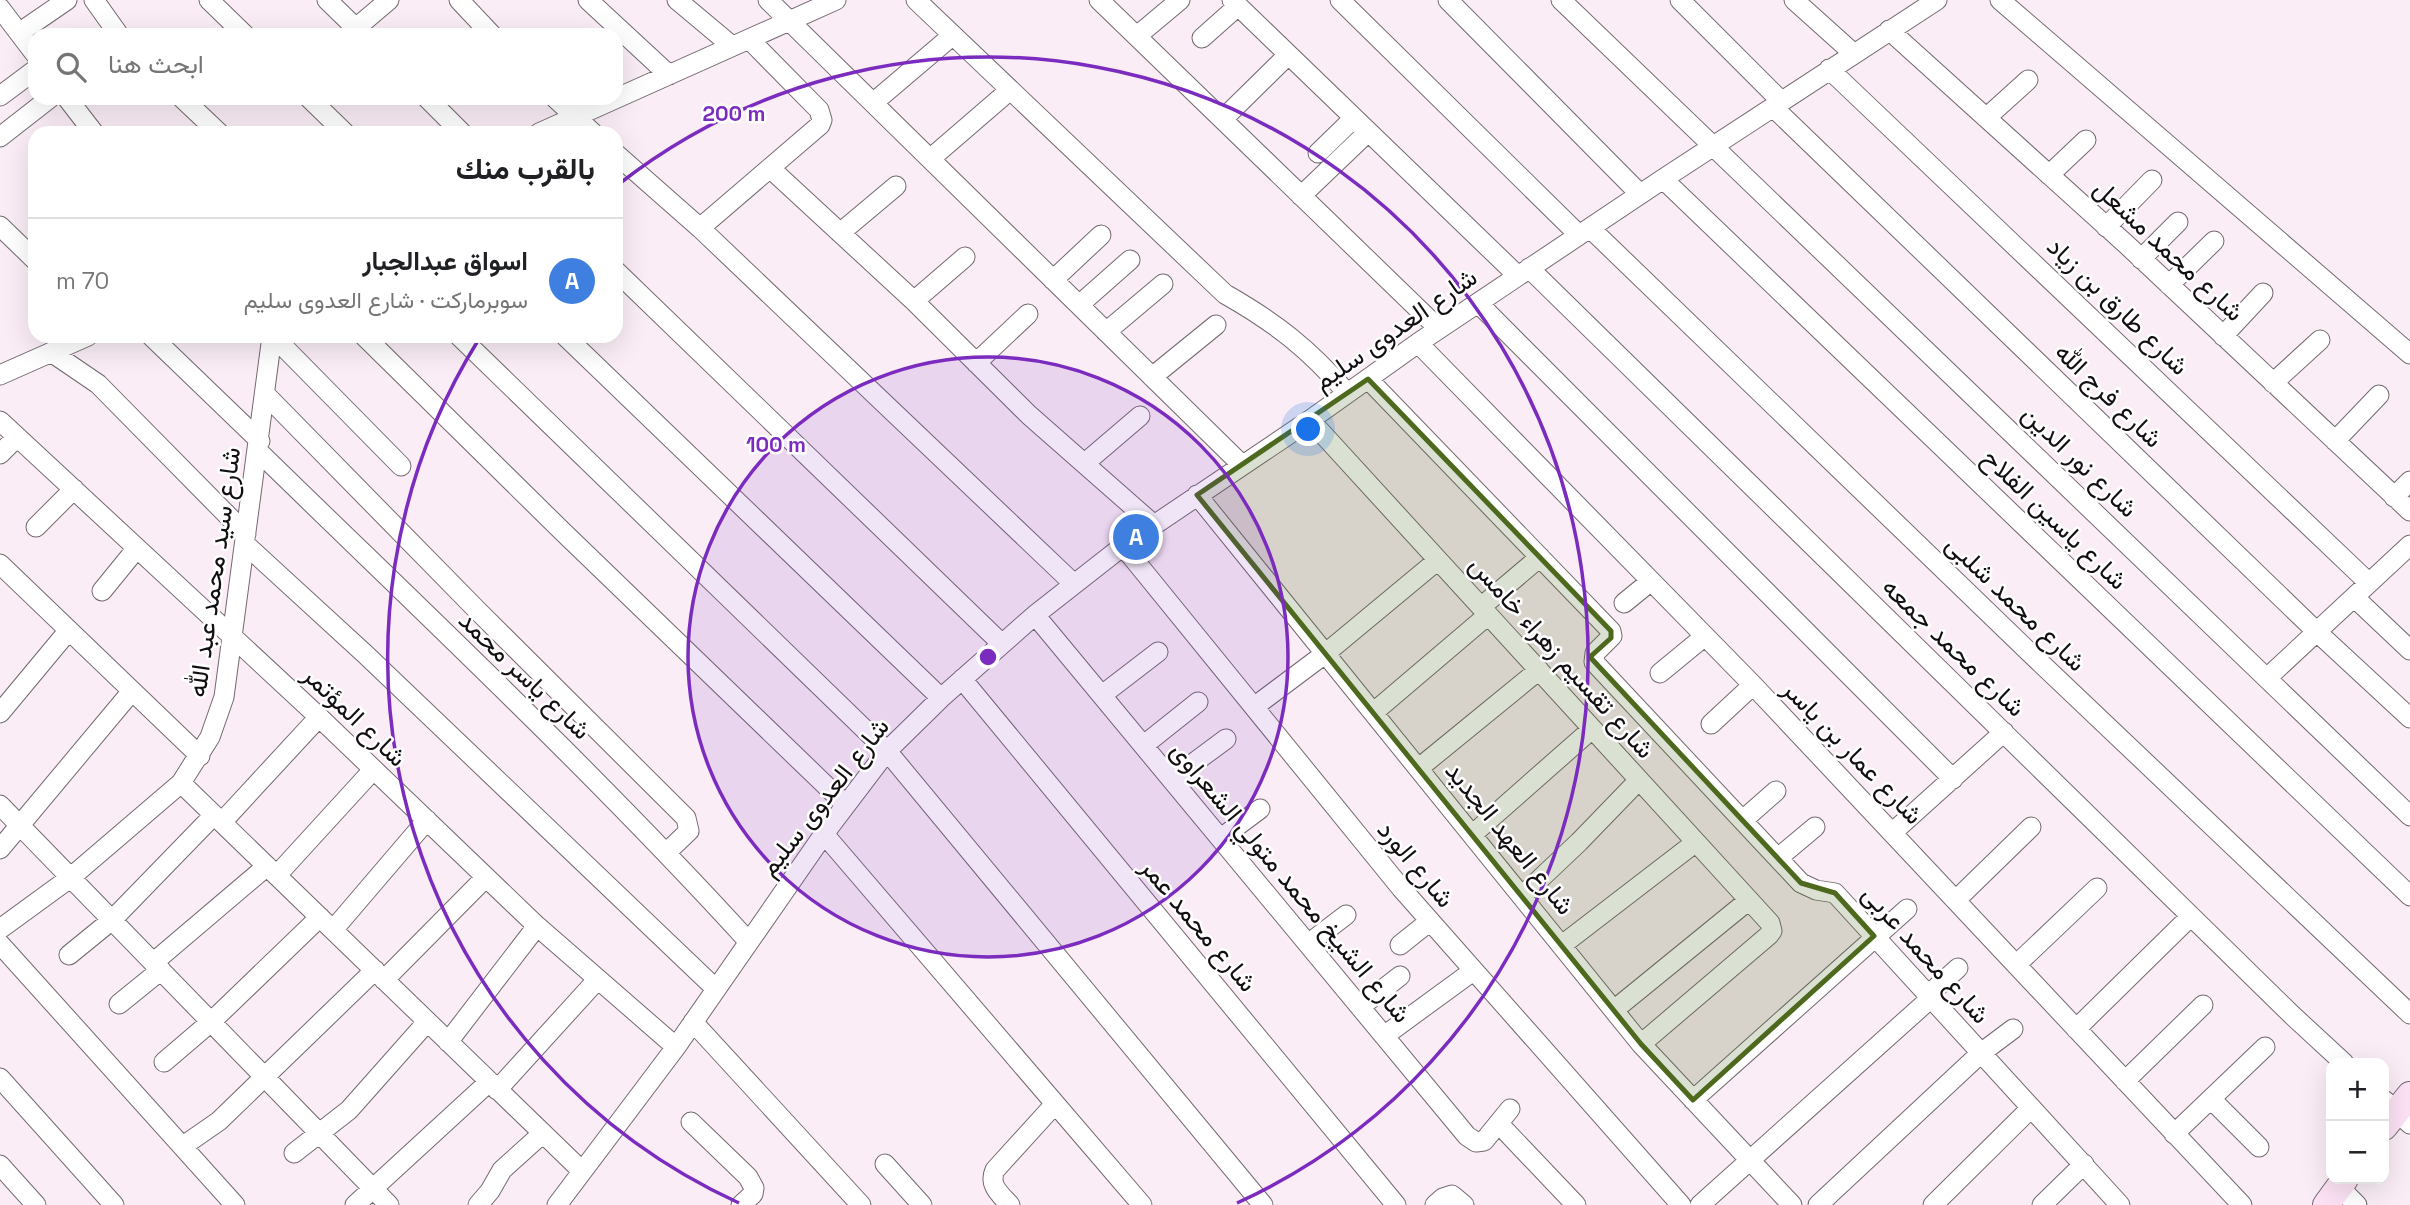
<!DOCTYPE html>
<html lang="ar">
<meta charset="utf-8">
<style>
:root{--surface:#fff;--page:#f2f2f2;--text:#202124;--muted:#757577;--line:#e0e0e0;--accent:#4d691d}
body{margin:0;font-family:"Space Grotesk",Vazirmatn,sans-serif;background:var(--page);color:var(--text);direction:rtl}
.controls{position:absolute;right:21px;bottom:21px;display:grid;overflow:hidden;border-radius:14px;box-shadow:0 7px 28px #0002}
.controls button{width:63px;height:63px;display:grid;place-items:center;padding:0;border:0;border-bottom:2px solid var(--line);background:var(--surface);color:var(--text);font:35px sans-serif}
.you{position:absolute;left:1309px;top:430px;width:24px;height:24px;margin:-18px;border:5px solid #fff;border-radius:50%;background:#1a73e8;box-shadow:0 0 0 10px #1a73e833}
.badge{display:grid;place-items:center;width:46px;height:46px;border-radius:50%;background:var(--accent);color:#fff;font-size:23px;font-weight:700}
.pin{position:absolute;translate:-50% -50%;border:4px solid #fff;box-shadow:0 2px 7px #0006}
.list{margin:0;padding:0;list-style:none}
h2{display:flex;justify-content:space-between;align-items:center;height:91px;margin:0;padding:0 28px;font-size:30px}
h2 small{font-size:23px;font-weight:400;color:var(--muted)}
.list li{display:grid;grid-template-columns:46px 1fr auto;gap:21px;align-items:center;box-sizing:border-box;height:126px;padding:0 28px;border-top:2px solid var(--line)}
.list b{display:block;font-size:26px;white-space:nowrap}
.list p{margin:0;font-size:23px;white-space:nowrap;color:var(--muted)}
.list em{font-size:23px;font-style:normal;color:var(--muted)}
.icon{flex:none;width:38px;height:38px;fill:none;stroke:currentColor;stroke-width:2;stroke-linecap:round;stroke-linejoin:round}
.map{position:relative;flex:none;width:2410px;height:1205px;overflow:hidden;direction:ltr}
.search{position:absolute;background:var(--surface);box-shadow:0 7px 28px #0002;left:28px;top:28px;width:595px;height:77px;display:flex;align-items:center;gap:18px;box-sizing:border-box;padding:0 24px;border-radius:21px;color:var(--muted);font-size:26px}
.panel{position:absolute;background:var(--surface);box-shadow:0 7px 28px #0002;left:28px;top:126px;width:595px;height:217px;border-radius:21px;direction:rtl}
.map>svg:first-child{display:block}
</style>
<div class="map">
<svg width="2410" height="1205" viewBox="0 0 2410 1205">
<rect width="100%" height="100%" fill="#faedf6"/>
<g fill="none" stroke-linecap="round" stroke-linejoin="round">
<defs>
<path id="street" d="M94 0 119 35
M209 0 245 35
M327 0 363 35
M459 0 492 35
M588 0 669 75
M677 0 732 46
M768 0 1242 465
M916 0 1225 294C1276 323 1309 349 1347 393
M1099 0 1439 329
M1232 0 1518 276
M1340 0 1579 235
M1448 0 1640 194
M1561 0 2410 816
M1680 0 1781 101
M1794 0 1853 53
M2000 0 2410 354
M0 8 35 54
M356 28 389 0
M1889 30 2127 245 2410 511
M19 33 67 0
M1137 36 1180 0
M1202 38 1238 6
M1829 69 2369 583
M0 96 35 70
M67 98 94 133
M182 98 219 133
M309 98 345 133
M427 98 462 133
M555 98 593 133
M873 103 953 35
M1773 107 2317 632 2410 718
M1986 118 2028 80
M1223 119 1288 55
M539 133 836 0
M0 137 50 98
M1318 153 1354 118
M616 154 700 228 1074 584
M930 159 1010 90
M770 168 914 301 1029 415 1154 525
M2049 175 2086 140
M1663 179 2410 896
M1301 196 1368 132
M0 226 35 260
M2106 227 2152 180
M700 228 820 125 822 120 819 110 749 39
M1590 228 2028 651 2410 1014
M840 233 896 186
M2141 259 2178 222
M1529 268 2292 1015 2344 1063
M616 271 1002 644
M1053 280 1101 235
M2169 285 2214 241
M914 301 965 257
M1478 303 1953 779
M1079 305 1130 260
M1106 332 1163 284
M151 336 260 441
M273 336 401 466
M364 336 561 530 846 805
M459 336 887 751 1263 1205
M565 336 941 698
M2223 336 2263 293
M1418 343 1753 685 2242 1205
M51 352 98 384 246 534
M976 363 1028 314
M0 375 88 336
M1152 377 1216 325
M1368 379 1611 631 1612 636 1595 653 1594 662 1801 883 1816 890 1835 893 2120 1205
M2273 383 2320 340
M265 394 477 610 686 818 689 831 667 852
M1310 420 1770 923 1772 931 1769 935 1641 1044
M0 421 319 717 537 926 676 1047
M2335 441 2379 395
M258 451C424 613 593 771 749 942
M0 454 17 437
M1085 463 1140 416
M1197 495 1641 1044 1792 1205
M2394 497 2410 481
M36 527 74 489
M245 544 365 654 716 989
M1123 546 1401 888 1681 1205
M0 564 200 756
M102 591 137 548
M2354 597 2410 650
M1624 603 1651 581
M1481 607 1540 557
M1035 615 1467 1136 1476 1142 1484 1141 1510 1109
M1660 673 1705 636
M2267 678 2410 545
M962 679 1396 1205
M1102 695 1158 652
M1254 707 1326 653 1438 560
M1374 712 1488 615
M0 713 69 630
M1711 724 1753 685
M1144 745 1198 702
M1419 768 1539 670
M1172 779 1226 739
M181 783 582 1171
M0 805 389 1205
M1743 820 1776 791
M222 822 319 717
M1893 832 2004 732
M824 834 1142 1205
M1473 834 1592 729
M1221 838 1260 809
M0 849 132 691
M1778 858 1815 827
M277 875 373 770
M1522 896 1579 842 1639 780
M1956 900 2031 827
M0 929 70 878 181 783 210 737 224 697 272 336
M333 930 427 820
M0 944 235 1205
M1308 944 1346 915
M1400 945 1430 921
M1562 945 1696 842
M69 955 112 920 214 815
M154 962 267 866
M2016 965 2097 888
M384 980 486 877
M1928 995 1958 968
M119 1004 161 970
M1360 1007 1400 976
M1614 1010 1749 900
M693 1022 861 1205
M2076 1029 2191 916
M1384 1036 1473 971
M448 1042 537 926
M164 1062 212 1021 320 917
M0 1078 114 1205
M2125 1081 2203 1005
M497 1090 597 980
M2211 1099 2259 1147
M1693 1100 1907 909
M2384 1100 2410 1124
M691 1122 748 1177 754 1188 753 1194 741 1205
M1499 1124 1576 1205
M2174 1134 2265 1047
M183 1146 219 1121 375 970
M294 1153 349 1110 427 1022
M885 1164 922 1205
M0 1165 36 1205
M2339 1187 2357 1205
M355 1205 489 1082
M478 1205 490 1191 502 1170 543 1133
M557 1205 676 1047 824 834 887 751 941 698 1035 615 1123 546 1310 420 1418 343 1663 179 1937 0
M1010 1205C1000 1194 988 1185 995 1170L1055 1104
M1435 1205 1443 1198 1452 1195 1464 1205
M1700 1205 1931 998
M1818 1205 1981 1053 2013 1029
M1933 1205 2031 1108
M2042 1205 2084 1164"/>
<path id="secondary" d="M2384 1127 2410 1095
M2326 1205 2345 1179"/>
</defs>
<use href="#street" stroke="#746970" stroke-width="21"/>
<use href="#secondary" stroke="#746970" stroke-width="28"/>
<use href="#street" stroke="#fff" stroke-width="19"/>
<use href="#secondary" stroke="#fce2f4" stroke-width="26"/>
</g>
<path fill="#4d691d" fill-opacity="0.2" stroke="#4d691d" stroke-width="5" stroke-linejoin="round" d="M1368 379 1611 631V638L1590 657 1801 883 1835 893 1874 936 1693 1100 1641 1044 1197 495Z"/>
<circle cx="988" cy="657" r="300" fill="#7b2cbf" fill-opacity=".12"/>
<g fill="none" stroke="#7b2cbf" stroke-width="3.5">
<circle cx="988" cy="657" r="300"/>
<path d="M739 1203A600 600 0 0 1 479 339M619 184A600 600 0 1 1 1237 1203"/>
</g>
<g text-anchor="middle" stroke-width="5" stroke-linejoin="round" paint-order="stroke">
<g font-size="26" fill="#120e11" stroke="#fff">
<text transform="translate(2169 250) rotate(43)" y="9">شارع محمد مشعل</text>
<text transform="translate(2118 306) rotate(44)" y="9">شارع طارق بن زياد</text>
<text transform="translate(1395 329) rotate(-35)" y="9">شارع العدوى سليم</text>
<text transform="translate(2109 395) rotate(44)" y="9">شارع فرج الله</text>
<text transform="translate(2080 461) rotate(44)" y="9">شارع نور الدين</text>
<text transform="translate(2055 519) rotate(44)" y="9">شارع ياسين الفلاح</text>
<text transform="translate(214 572) rotate(-82)" y="9">شارع سيد محمد عبد الله</text>
<text transform="translate(2016 603) rotate(44)" y="9">شارع محمد شلبى</text>
<text transform="translate(1954 647) rotate(44)" y="9">شارع محمد جمعه</text>
<text transform="translate(1562 657) rotate(48)" y="9">شارع تقسيم زهراء خامس</text>
<text transform="translate(525 675) rotate(44)" y="9">شارع ياسر محمد</text>
<text transform="translate(355 716) rotate(44)" y="9">شارع المؤتمر</text>
<text transform="translate(1853 752) rotate(46)" y="9">شارع عمار بن ياسر</text>
<text transform="translate(824 797) rotate(-52)" y="9">شارع العدوى سليم</text>
<text transform="translate(1510 838) rotate(51)" y="9">شارع العهد الجديد</text>
<text transform="translate(1416 864) rotate(50)" y="9">شارع الورد</text>
<text transform="translate(1291 882) rotate(50)" y="9">شارع الشيخ محمد متولي الشعراوى</text>
<text transform="translate(1199 925) rotate(50)" y="9">شارع محمد عمر</text>
<text transform="translate(1926 954) rotate(48)" y="9">شارع محمد عربى</text>
</g>
</g>
<circle cx="988" cy="657" r="10" fill="#7b2cbf" stroke="#fff" stroke-width="3.5"/>
<g font-size="21" text-anchor="middle" font-weight="bold" fill="#7b2cbf" stroke="#fff" stroke-width="5" stroke-linejoin="round" paint-order="stroke">
<text x="734" y="121">200 m</text>
<text x="776" y="452">100 m</text>
</g>
</svg>
<div class="controls">
<button>+</button>
<button>−</button>
</div>
<div class="you"></div>
<div class="pin badge" style="left:1136px;top:537px;background:#3f7fe0">A</div>
<div class="search"><svg class="icon" aria-label="search" viewBox="0 0 24 24"><circle cx="10" cy="10" r="6"/><path d="M15 15l6 6"/></svg>ابحث هنا</div>
<section class="panel">
<h2>بالقرب منك<small></small></h2>
<ul class="list">
<li><span class="badge" style="background:#3f7fe0">A</span><div><b>اسواق عبدالجبار</b><p>سوبرماركت · شارع العدوى سليم</p></div><em>70 m</em></li>
</ul>
</section>
</div>
